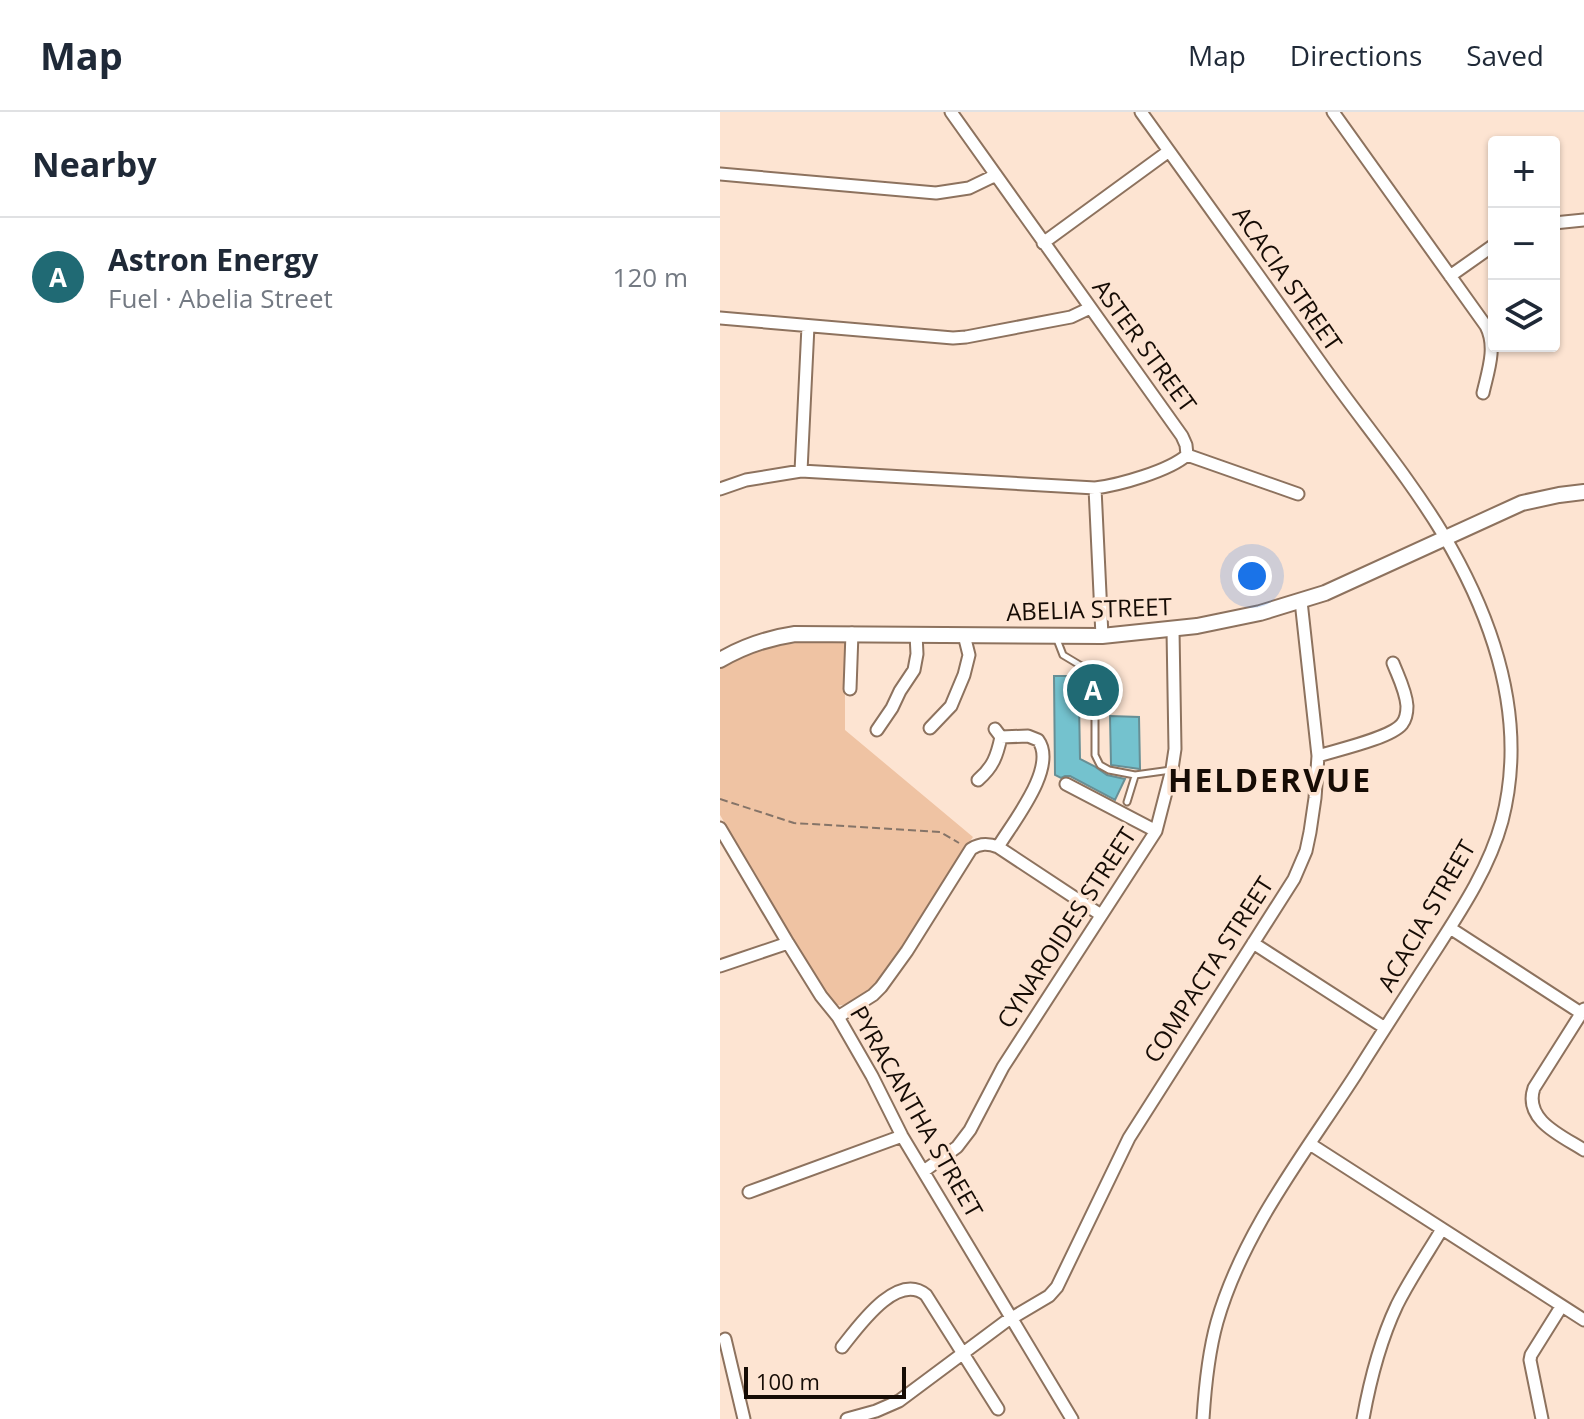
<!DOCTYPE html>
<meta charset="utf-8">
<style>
:root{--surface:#fff;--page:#f2f2f3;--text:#1f2937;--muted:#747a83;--line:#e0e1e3;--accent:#206a74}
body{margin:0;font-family:"Open Sans",sans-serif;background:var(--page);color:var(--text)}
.controls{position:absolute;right:24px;top:24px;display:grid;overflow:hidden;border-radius:8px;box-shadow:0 2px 6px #0004}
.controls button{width:72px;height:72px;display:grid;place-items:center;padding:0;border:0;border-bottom:2px solid var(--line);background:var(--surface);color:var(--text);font:40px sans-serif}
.scale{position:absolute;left:24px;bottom:20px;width:162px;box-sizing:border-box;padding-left:8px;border:4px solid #160c05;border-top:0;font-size:22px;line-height:28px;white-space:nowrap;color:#160c05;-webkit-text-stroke:6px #fde4d2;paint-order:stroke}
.you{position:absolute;left:532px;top:464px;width:28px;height:28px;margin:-20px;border:6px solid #fff;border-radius:50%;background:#1a73e8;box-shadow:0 0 0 12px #1a73e833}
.badge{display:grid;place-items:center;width:52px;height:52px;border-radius:50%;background:var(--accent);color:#fff;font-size:26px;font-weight:700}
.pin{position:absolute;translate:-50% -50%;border:4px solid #fff;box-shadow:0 2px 8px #0006}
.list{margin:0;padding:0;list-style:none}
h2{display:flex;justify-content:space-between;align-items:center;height:104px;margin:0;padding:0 32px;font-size:34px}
h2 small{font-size:26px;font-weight:400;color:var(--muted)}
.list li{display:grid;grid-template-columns:52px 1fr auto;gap:24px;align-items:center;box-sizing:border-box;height:120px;padding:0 32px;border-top:2px solid var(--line)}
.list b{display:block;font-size:30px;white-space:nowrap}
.list p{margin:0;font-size:26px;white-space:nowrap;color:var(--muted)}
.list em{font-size:26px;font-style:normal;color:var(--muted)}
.icon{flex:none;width:44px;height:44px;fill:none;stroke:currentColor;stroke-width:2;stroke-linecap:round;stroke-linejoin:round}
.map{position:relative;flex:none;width:864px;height:1307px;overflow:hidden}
header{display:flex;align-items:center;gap:48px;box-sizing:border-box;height:112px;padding:0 40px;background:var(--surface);border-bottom:2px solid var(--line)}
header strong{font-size:38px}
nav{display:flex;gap:44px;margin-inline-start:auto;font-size:28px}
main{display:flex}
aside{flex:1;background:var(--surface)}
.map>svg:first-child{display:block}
</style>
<header>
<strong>Map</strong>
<nav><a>Map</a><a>Directions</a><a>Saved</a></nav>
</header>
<main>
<aside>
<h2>Nearby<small></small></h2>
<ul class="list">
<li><span class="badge">A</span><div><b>Astron Energy</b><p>Fuel · Abelia Street</p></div><em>120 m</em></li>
</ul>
</aside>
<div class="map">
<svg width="864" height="1307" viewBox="0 0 864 1307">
<rect width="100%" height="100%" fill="#fde4d2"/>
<path fill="#efc3a3" d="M93 529H125V618L253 725 158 871C152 877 131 892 122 893 116 894 114 891 110 888L0 703V556C30 539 59 532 93 529Z"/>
<path fill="#74c2ce" stroke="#678f95" stroke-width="2" d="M334 564H368L370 568 374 569 378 564H386L387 589H380L378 585 374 584 370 589H359L360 647 374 654 387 663 405 667 395 688 350 664H345L341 666 335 663Z
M390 604 419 605 420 657 391 653Z"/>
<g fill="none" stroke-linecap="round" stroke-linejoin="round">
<defs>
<path id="service" d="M336 525 343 543 373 561V564
M375 589V643L380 653 389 658 415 663 451 658
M407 690 415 664"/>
<path id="minor" d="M231 0 462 324 466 333 467 343
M421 0C483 86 544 171 605 257 644 312 688 364 723 422 774 508 808 609 782 709 769 757 740 800 713 842 687 882 661 922 636 962 585 1041 523 1119 497 1210 488 1242 485 1275 483 1307
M613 0 766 214C777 235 768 259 763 281
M0 62 216 81 249 76 276 63
M834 111 864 108
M323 131 449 39
M730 164 774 133
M0 206 233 226 246 225 351 205 370 196
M467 343 578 382
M81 359 88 214
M375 376 382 524
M0 377 26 368 81 359 375 376C399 373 449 359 467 343
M130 577 132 521
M210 616 231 594 244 563 249 543 244 523
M275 617 281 625 308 624 318 628C338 655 293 710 278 735
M157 618 172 596 180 579 194 558 197 542 196 522
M598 644C617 638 671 626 682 612 686 607 687 600 687 594 686 579 678 564 673 551
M258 668C273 655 277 644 281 625
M346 672 436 719
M0 716 68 831 101 884 118 905 152 964 182 1024 352 1307
M730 816 861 901
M533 831 665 916
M0 854 68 831
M864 897 814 976C803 1008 842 1024 864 1038
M118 905 153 883 161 875 187 839 251 737C260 731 268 731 278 735L381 803
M590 1032 864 1208
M204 1059 237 1035 250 1018 283 955 436 719 452 657 455 637 453 518
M29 1080 182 1024
M5 1227 24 1307
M122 1235C138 1215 177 1159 206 1183L278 1297
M127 1307 156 1299 179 1289 285 1210 329 1184 337 1175 409 1026 574 767 586 739 590 720 595 686 598 644 581 489
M643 1307C650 1268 660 1229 677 1193 690 1167 707 1142 722 1117
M822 1307 810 1248 811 1243 841 1195"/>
<path id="tertiary" d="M0 548C24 534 48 526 75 522L382 524 477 514 540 501 605 481 802 391 839 383 864 380"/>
</defs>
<use href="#service" stroke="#8d725e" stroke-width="9"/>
<use href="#minor" stroke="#8d725e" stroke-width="15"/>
<use href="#tertiary" stroke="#8d725e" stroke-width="18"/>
<path stroke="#857468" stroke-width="2" stroke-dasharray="8 4" stroke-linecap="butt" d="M0 687 74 711 220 720 239 731"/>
<use href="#service" stroke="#fff" stroke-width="5"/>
<use href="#minor" stroke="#fff" stroke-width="11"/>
<use href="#tertiary" stroke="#fff" stroke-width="14"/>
</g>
<g text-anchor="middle" stroke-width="7" stroke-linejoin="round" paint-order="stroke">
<g font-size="24" fill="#160c05" stroke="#fde4d2">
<text transform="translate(567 167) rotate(55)" y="8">ACACIA STREET</text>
<text transform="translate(424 234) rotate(54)" y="8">ASTER STREET</text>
<text transform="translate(369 498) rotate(-2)" y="8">ABELIA STREET</text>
<text transform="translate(707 804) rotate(-60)" y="8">ACACIA STREET</text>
<text transform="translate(347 816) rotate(-57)" y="8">CYNAROIDES STREET</text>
<text transform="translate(489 858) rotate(-57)" y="8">COMPACTA STREET</text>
<text transform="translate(196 1000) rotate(60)" y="8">PYRACANTHA STREET</text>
</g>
<g font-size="32" font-weight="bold" letter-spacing="2" fill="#160c05" stroke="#fde4d2">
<text x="550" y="680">HELDERVUE</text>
</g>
</g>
</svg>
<div class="controls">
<button>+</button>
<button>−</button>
<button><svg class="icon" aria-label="layers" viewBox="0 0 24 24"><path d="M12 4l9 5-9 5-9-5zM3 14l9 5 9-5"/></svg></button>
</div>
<div class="scale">100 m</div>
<div class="you"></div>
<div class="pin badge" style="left:373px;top:578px">A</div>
</div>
</main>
